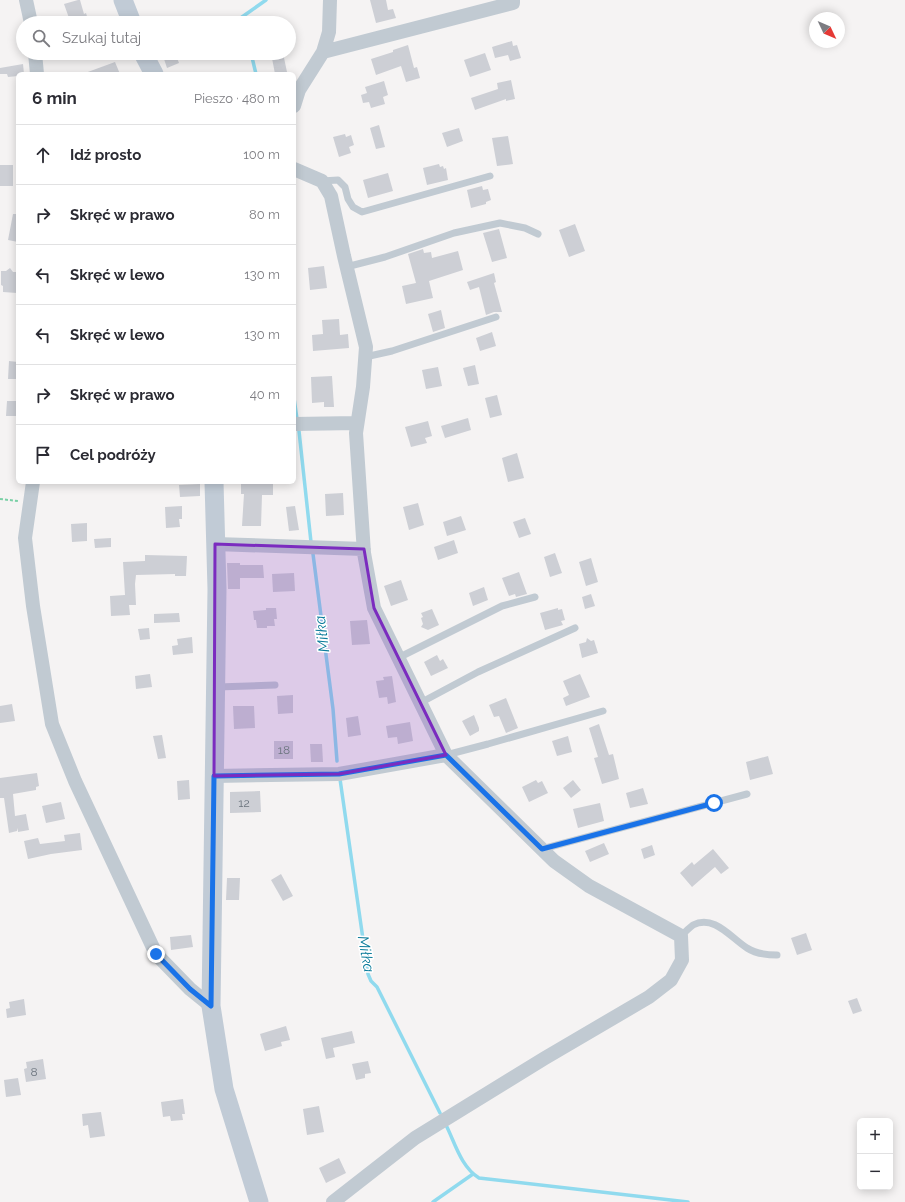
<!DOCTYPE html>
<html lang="pl">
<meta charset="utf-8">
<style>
:root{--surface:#fff;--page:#f7f7f7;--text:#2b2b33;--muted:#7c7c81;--line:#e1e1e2}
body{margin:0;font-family:Raleway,sans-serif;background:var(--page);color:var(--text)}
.controls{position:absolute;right:12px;bottom:12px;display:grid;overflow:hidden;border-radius:6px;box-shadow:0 2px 10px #0003}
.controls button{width:36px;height:36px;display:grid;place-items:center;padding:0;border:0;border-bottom:1px solid var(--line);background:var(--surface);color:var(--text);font:20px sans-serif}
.compass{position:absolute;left:809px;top:12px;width:36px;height:36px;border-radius:50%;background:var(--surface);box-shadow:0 2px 10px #0003;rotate:134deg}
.stop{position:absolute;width:12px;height:12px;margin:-9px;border:3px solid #1a73e8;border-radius:50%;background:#fff}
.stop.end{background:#1a73e8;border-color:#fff;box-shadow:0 1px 4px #0008}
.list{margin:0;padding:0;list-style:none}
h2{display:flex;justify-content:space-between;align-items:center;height:52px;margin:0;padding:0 16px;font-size:17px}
h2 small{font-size:13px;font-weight:400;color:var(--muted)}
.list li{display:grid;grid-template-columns:26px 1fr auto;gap:12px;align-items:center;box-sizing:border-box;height:60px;padding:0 16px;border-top:1px solid var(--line)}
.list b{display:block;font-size:15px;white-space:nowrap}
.list em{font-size:13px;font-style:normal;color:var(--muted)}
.icon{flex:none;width:22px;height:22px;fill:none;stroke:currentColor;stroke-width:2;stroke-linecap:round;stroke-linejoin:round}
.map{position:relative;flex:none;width:905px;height:1202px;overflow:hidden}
.search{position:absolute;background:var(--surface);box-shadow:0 2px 10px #0003;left:16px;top:16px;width:280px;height:44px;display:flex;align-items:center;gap:10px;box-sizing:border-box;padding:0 14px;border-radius:22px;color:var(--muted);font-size:15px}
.panel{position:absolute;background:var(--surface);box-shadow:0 2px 10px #0003;left:16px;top:72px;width:280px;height:412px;border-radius:6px}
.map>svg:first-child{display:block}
</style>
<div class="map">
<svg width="905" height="1202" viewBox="0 0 905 1202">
<rect width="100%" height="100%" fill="#f5f3f3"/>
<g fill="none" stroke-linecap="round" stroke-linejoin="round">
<path stroke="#90daee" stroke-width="3.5" d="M243 23 242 17 266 0
M251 53 256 74
M294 398 297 419
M299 431 311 542
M313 554 333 709 337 761
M340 779 368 974 371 981 377 987 440 1113
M446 1125C455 1143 461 1167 479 1178L688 1202
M433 1202 473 1174"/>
</g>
<path fill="#cdcfd5" d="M78 0H80L84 14 86 13 89 23H61V21L69 18 64 4Z
M370 0H386L388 10 393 9 396 18 376 23Z
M512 41 513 46 517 45 521 58 510 61 508 55 495 58 492 47Z
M408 45 414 68 417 67 420 78 406 82 401 66 376 75 371 59 393 52V50Z
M162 53H175L179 63 167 68Z
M271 53H283L287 72 275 74Z
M485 53 491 70 470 77 464 60Z
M115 62 120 74H85V73Z
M23 64 24 74H18V76L8 77 7 74H0V68Z
M511 80 515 99 506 101V99L475 110 471 98 498 89 497 83Z
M384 81 388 95 383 97 385 104 371 108 369 102 363 103 361 95 367 93 365 87Z
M379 125 385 147 376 149 370 128Z
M459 128 463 141 447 147 442 133Z
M345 134 346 137 351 135 354 145 349 147 351 153 339 157 333 137Z
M508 136 513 164 497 166 492 138Z
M439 164 440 167 443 166 444 169 446 168 448 180 427 185 423 168Z
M0 165H13V186H0Z
M388 173 393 191 368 198 363 180Z
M482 186 483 190 488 189 491 200 486 202V204L471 208 467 190Z
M13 214H18V242L8 240Z
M575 224 585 251 569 257 559 230Z
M499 229 507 258 492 262 483 233Z
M423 249 424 253 431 252 432 258 458 251 463 270 429 281 433 298 406 304 402 286 416 283 408 254Z
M324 266 327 288 310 290 308 268Z
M10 268 13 272H18L17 293 3 292V286L1 285V271H6Z
M494 273 496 282 494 283 502 312H494L486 315 479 287 470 290 467 282Z
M441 310 445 328 433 332 428 314Z
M339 319 340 335 348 334 349 348 313 351 312 335 323 334 322 320Z
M492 332 496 346 480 351 476 338Z
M9 361 18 362V379H8Z
M475 365 479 384 468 386 463 368Z
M438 367 442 386 426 389 422 370Z
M332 376 334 407H324V402L312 403 311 377Z
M497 395 502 415 490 418 485 398Z
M7 401H18V416H6Z
M468 418 471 430 445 438 441 426Z
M428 421 432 436 425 438 427 443 411 447 405 427Z
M517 453 524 478 508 482 502 458Z
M241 482H273V495H262L261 526H242L244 494H241Z
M200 484V496L180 497 179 485Z
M343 493 344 515 326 516 325 494Z
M418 503 424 525 409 530 403 507Z
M182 506V519H179L180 527 166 528 165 507Z
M295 506 299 530 289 531 286 507Z
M461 516 466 530 447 536 443 522Z
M525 518 531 534 519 538 513 522Z
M87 523V541L72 542 71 524Z
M111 538V547L95 548 94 539Z
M454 540 458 553 438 560 434 547Z
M555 553 562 573 550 577 544 557Z
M145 555 187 556 186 576H175V574L136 575 135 584 136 605H129L130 615 111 616 110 596 125 595 123 562 145 561Z
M591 558 598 582 586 586 579 562Z
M227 563H240V565H263L264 578H240V589H228Z
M519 572 527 594 516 597 515 594 509 596 502 578Z
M294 573 295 591 273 592 272 574Z
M401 580 408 600 391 606 384 586Z
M484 587 488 600 473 606 469 593Z
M591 594 595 606 585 609 582 597Z
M266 608H276L277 619H274L275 626H267V628H257L256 620H254L253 611 266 610Z
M558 608V610L562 609 565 620 561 621 563 625 545 630 540 613Z
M432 609 439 625 428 630 421 627 423 624 421 618 423 617 421 613Z
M179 613 180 622 154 623V614Z
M367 620 370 644 352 645 350 621Z
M149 628 150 639 140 640 138 629Z
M192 637 193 653 173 655 172 646 178 645 177 639Z
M587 638 591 641 594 640 598 653 582 658 579 644 586 642Z
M437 655 440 661 443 659 448 668 431 676 424 662Z
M150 674 152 687 136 689 135 676Z
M580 674 590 697 566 706 563 698 569 695 563 681Z
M392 676 396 702 388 704 387 697 379 698 376 681 384 680 383 677Z
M293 695V713L278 714 277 696Z
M506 698 518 728 506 733 499 716 494 717 489 705Z
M12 704 15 721 0 723V706Z
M233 706H254L255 728 234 729Z
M474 715 479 728V731L470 736 462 721Z
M358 716 361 735 348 737 346 718Z
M410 722 413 741 398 744 397 737 388 738 386 726Z
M599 724 609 755 613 754 619 779 602 784 594 758 598 757 589 728Z
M162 735 166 758 158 759 153 736Z
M568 736 572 752 557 756 552 741Z
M274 741H293V759H274Z
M310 744H322L323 762H311Z
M768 756 773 774 750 780 746 762Z
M37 773 39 786 36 787V790L13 794 15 816 26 814 29 830 18 832V828L17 831 9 833 4 798H0V778Z
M189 780 190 799 178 800 177 781Z
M536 780 538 783 542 781 548 793 529 802 522 787Z
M573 780 581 790 571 798 563 788Z
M643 788 648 804 630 808 626 793Z
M260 791 261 812 230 813V792Z
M61 802 65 819 46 823 42 806Z
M600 803 604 821 578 828 573 809Z
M80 833 82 850 51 854 28 859 24 841 38 838 40 844 65 841 64 835Z
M604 843 609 854 590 862 585 851Z
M652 845 655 855 644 859 641 849Z
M713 849 729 868 721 874 715 867 692 887 680 873 692 862 694 865Z
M281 874 293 896 283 901 271 880Z
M227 878H240L239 900H226Z
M806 933 812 950 797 955 791 938Z
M191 935 193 947 171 950 170 937Z
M857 998 862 1011 853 1014 848 1001Z
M24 999 26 1015 7 1018 6 1009 10 1008 9 1002Z
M286 1026 290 1040 281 1042 282 1046 265 1051 260 1034Z
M352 1031 355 1043 333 1048 335 1057 326 1059 321 1038Z
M43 1059 46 1079 26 1082 24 1069 27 1068 26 1062Z
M368 1061 371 1073 365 1074V1078L356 1080 352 1064Z
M18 1078 21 1095 6 1097 4 1080Z
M183 1099 185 1114H182L183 1120 171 1121 170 1116 163 1117 161 1102Z
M319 1106 324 1132 307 1135 303 1109Z
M101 1112 105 1136 90 1138 88 1125 83 1126 82 1114Z
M339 1158 346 1173 326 1183 319 1168Z"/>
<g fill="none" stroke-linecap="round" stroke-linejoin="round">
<path stroke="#7ad0a6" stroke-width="2" stroke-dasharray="3 2" stroke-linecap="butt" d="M0 499 18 501"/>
<path stroke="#c1cad2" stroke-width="7" d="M322 181 338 180 345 187 348 199 353 207 362 212 490 176
M346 267 385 257 454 233 500 223 525 228 538 234
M365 357 392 351 496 317
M398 658 502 606 535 597
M217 687 275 685
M420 703 478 672 575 628
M446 755 488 744 603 711
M542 849 747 794
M681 936C685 932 689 928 693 925 714 914 731 938 747 948 756 954 766 955 777 955"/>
<path stroke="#c1cad2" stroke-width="14" d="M26 0 31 23
M323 52 329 32 330 0
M35 53 37 74
M294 106 299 90 323 52 513 3V0
M294 169 322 181 331 196 344 256 366 347 363 387 356 433 364 553 374 608 446 755
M294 424 357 423
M33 482 25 538 33 606 52 724 75 781 156 954 190 989 211 1006
M215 544 364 549
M214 776 339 774 446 755 554 861 589 886 681 936 682 960 671 980 649 997 545 1058 415 1138 333 1202"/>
<path stroke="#c1cbd6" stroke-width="19" d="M123 0 132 23
M143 53 154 74
M214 482 217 589 211 1006 224 1089 259 1202"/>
</g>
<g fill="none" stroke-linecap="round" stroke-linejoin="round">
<path stroke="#1a73e8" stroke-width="5" d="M156 954 190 989 211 1006 214 776 339 774 446 755 542 849 714 803"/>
</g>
<path fill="#7b2cbf" fill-opacity="0.2" stroke="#7b2cbf" stroke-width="3" stroke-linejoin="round" d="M215 544 364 549 374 608 446 755 339 774 214 776Z"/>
<g text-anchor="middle" stroke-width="3" stroke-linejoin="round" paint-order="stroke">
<g font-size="12" fill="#6b747e">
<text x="284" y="754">18</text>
<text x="244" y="807">12</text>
<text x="34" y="1076">8</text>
</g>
<g font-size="15" font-style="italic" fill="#0c7c9b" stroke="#fff">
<text transform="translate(322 634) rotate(-97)" y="5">Miłka</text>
<text transform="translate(366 954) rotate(80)" y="5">Miłka</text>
</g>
</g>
</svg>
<div class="controls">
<button>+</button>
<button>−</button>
</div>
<svg class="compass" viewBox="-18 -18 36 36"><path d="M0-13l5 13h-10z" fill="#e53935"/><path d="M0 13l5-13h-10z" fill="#7c7c81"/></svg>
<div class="stop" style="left:714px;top:803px"></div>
<div class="stop end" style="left:156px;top:954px"></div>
<div class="search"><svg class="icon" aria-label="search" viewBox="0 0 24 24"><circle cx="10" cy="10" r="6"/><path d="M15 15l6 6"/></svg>Szukaj tutaj</div>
<section class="panel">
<h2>6 min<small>Pieszo · 480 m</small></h2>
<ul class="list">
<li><svg class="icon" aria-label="ahead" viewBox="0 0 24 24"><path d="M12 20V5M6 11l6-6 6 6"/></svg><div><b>Idź prosto</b></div><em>100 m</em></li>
<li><svg class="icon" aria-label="right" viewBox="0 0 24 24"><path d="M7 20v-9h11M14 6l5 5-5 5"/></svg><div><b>Skręć w prawo</b></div><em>80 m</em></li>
<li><svg class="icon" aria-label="left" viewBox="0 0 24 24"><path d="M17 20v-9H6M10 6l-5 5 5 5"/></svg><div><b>Skręć w lewo</b></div><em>130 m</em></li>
<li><svg class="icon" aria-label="left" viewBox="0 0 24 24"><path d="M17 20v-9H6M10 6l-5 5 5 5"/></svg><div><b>Skręć w lewo</b></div><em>130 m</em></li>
<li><svg class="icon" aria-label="right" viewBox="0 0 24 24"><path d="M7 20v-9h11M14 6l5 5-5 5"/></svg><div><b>Skręć w prawo</b></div><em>40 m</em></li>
<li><svg class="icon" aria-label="arrive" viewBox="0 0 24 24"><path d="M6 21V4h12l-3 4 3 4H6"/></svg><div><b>Cel podróży</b></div></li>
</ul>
</section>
</div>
